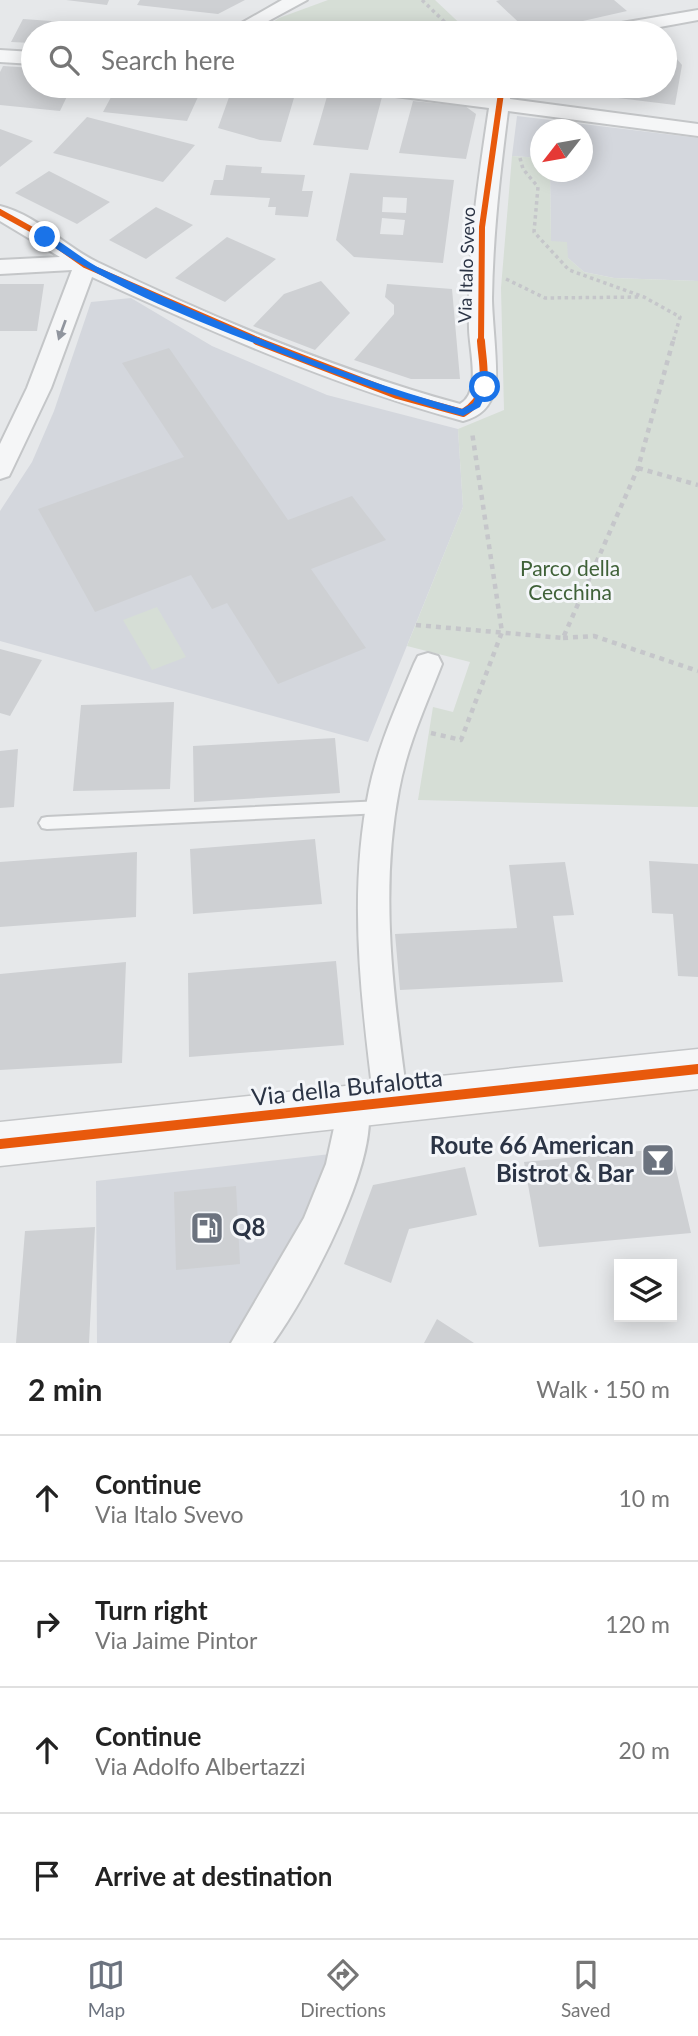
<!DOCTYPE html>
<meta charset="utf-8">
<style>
:root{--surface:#fff;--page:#f2f2f2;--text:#222;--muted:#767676;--line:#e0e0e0;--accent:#6c737f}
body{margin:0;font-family:Lato,sans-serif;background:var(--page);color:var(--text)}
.controls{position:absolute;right:21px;bottom:21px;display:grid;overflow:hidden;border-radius:0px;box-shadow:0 4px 18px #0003}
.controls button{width:63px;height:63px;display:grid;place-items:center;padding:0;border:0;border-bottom:2px solid var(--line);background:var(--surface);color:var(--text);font:35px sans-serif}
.compass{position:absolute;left:530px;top:119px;width:63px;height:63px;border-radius:50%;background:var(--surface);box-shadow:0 4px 18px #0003;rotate:239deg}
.stop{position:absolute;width:21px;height:21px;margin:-16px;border:5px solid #1a73e8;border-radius:50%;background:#fff}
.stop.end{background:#1a73e8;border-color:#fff;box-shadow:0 2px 7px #0008}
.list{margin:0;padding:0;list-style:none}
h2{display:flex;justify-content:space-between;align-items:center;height:91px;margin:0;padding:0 28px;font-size:30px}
h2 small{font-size:23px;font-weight:400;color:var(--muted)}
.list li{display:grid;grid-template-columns:46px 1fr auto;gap:21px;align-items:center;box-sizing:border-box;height:126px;padding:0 28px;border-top:2px solid var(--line)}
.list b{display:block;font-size:26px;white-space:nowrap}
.list p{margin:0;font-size:23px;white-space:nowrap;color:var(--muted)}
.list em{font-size:23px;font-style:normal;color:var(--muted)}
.icon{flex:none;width:38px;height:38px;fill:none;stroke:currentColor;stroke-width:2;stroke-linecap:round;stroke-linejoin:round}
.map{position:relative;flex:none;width:698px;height:1343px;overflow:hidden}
.search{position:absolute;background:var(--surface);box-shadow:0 4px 18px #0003;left:21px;right:21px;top:21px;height:77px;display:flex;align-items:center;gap:18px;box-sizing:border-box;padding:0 24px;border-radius:38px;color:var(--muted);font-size:26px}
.sheet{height:595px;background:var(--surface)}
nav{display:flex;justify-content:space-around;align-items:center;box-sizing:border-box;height:98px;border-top:2px solid var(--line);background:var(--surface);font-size:19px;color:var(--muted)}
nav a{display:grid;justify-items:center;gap:4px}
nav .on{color:var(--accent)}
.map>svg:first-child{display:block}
</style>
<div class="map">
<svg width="698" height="1343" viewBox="0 0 698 1343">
<rect width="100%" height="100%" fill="#e6e8ea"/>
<path fill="#d4d7dd" d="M517 116 698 138V281L614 278 584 272 568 258 551 241 550 172H582V130H540V158L512 156Z
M131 298 212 346 327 395 458 429 463 507 368 742 0 641V511L32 462 54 411 91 302Z
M339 1153 238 1343H97L96 1181Z"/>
<path fill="#d6ded6" d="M328 0H435L470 33H257L279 18Z
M512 156 540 158V172H550L551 241 567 242 568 258 584 272 614 278 698 281V807L418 800 433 707 453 712 470 662 407 646 463 507 458 429 504 410 501 288Z
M157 607 186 657 152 670 123 620Z"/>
<path fill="#ced0d3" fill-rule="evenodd" d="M66 0H109L107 5Z
M140 0H245L218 14 137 5Z
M500 0H614L627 11 530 33 496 1Z
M23 19 94 24 89 33H33V43L11 42Z
M132 22 186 26 206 33H126Z
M665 45 682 65 675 105 618 98 620 86H665Z
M3 66 33 68V86H72L60 111 0 105V72Z
M117 86H203L187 121 103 112Z
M233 86 296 91 281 142 260 140 218 128Z
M528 86H584L582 94Z
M328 93 382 97 368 150 313 145Z
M413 101 465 106 476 114 466 159 399 153Z
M87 117 195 145 163 182 53 153Z
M0 129 33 141 0 167Z
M226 165 262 167 261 173 305 175 302 191H313L308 217 275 215 276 207H268L270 198 210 195 214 180H223Z
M49 171 110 202 77 224 15 193Z
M350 173 454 180 443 263 354 257 336 240ZM383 197 407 198 406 213 382 212ZM382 218 405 220 403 235 380 234Z
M156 207 193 225 146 259 109 240Z
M227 237 276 259 225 302 175 278Z
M321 281 350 313 315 350 253 326 284 294Z
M0 284H44L37 331H0Z
M387 284 452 289 460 379H411L354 360 394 314V305L385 297Z
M169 348 288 520 352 496 386 540 311 569 366 648 278 684 227 603 212 609 191 575 95 612 38 509 184 457 122 363Z
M0 649 42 660 10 716 0 713Z
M174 702 170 789 73 791 81 705Z
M335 738 340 793 194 802 193 746Z
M18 749 14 807 0 808V751Z
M315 839 322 904 193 914 190 849Z
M137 852 136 917 0 927V862Z
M649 861 698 864V977L678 976 673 914 652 913Z
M565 862 574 915 553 916 563 982 400 990 395 934 517 928 509 865Z
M336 961 344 1045 189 1057 188 973Z
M126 962 122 1063 0 1070V974Z
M671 1148 691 1233 539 1247 524 1162Z
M465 1167 477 1215 409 1229 391 1283 344 1264 373 1185Z
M236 1186 240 1264 176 1270 174 1192Z
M95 1227 89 1343H16L25 1231Z
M437 1319 474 1343H424Z"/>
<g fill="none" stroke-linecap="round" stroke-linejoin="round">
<defs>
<path id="service" d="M382 801 387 803 390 807 387 811 382 813 47 829 42 828 39 823 42 818 47 817Z"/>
<path id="minor" d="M282 0H307L246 33H224Z
M698 10V20L627 33H589L598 27Z
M0 50 33 52V64L0 62Z
M354 86H406L491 97 493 86H511L510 99 698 124V136L508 111C500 174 493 235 492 298 492 320 499 373 495 389 490 407 481 416 463 421 335 386 212 332 92 277L51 388 12 470 9 476 0 479V444L27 388 72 270 0 274V260L60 257 0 221V206C37 215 64 246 97 262 213 318 335 370 460 404 482 392 469 349 469 328 467 254 478 182 489 108L364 92Z
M428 653 438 656 442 664C426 705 407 746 399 790 379 894 394 1000 408 1103L403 1115 391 1120 379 1115 374 1103C361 999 348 893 369 790 378 746 397 705 414 664L418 656Z
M353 1091 365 1096C388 1149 306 1298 273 1343H231L304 1218 326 1164 341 1096Z"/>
<path id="tertiary" d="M698 1049V1089L0 1166V1122Z"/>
</defs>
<use href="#service" stroke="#c4c6c8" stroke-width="4"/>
<use href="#minor" stroke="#c4c6c8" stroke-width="4"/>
<use href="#tertiary" stroke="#c4c6c8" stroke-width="3"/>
<path stroke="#c5c6ca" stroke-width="3.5" stroke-dasharray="3.5 3.5" stroke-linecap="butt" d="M422 0 456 33
M451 33 466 30
M520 158 523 169 538 187 534 232 569 270 644 297 680 317 673 342
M506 279 545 298 640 297"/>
<path stroke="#c5c6ca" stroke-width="4.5" stroke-dasharray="5 5" stroke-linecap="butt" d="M638 468 698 485
M416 625 563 638 638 468 673 341
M563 638 594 636 698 671
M431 733 461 740 502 632 472 432"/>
<use href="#service" fill="#f5f6f7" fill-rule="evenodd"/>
<use href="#minor" fill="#f5f6f7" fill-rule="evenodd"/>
<use href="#tertiary" fill="#f5f6f7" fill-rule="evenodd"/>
<defs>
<path id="cycleway-far2" d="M0 212 45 237 85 265 262 342
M481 342 482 227 502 86"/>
<path id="cycleway-far1" d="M257 341 397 395 463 413C492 396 483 370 481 341"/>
<path id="cycleway" d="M0 1144 698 1069"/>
</defs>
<use href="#cycleway-far2" stroke="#f4f6f9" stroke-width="10"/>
<use href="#cycleway-far1" stroke="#f4f6f9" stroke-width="12"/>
<use href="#cycleway" stroke="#f4f6f9" stroke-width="15"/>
<use href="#cycleway-far2" stroke="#e8590c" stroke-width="6"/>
<use href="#cycleway-far1" stroke="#e8590c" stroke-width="8"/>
<use href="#cycleway" stroke="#e8590c" stroke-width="10"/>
</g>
<defs><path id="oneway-solid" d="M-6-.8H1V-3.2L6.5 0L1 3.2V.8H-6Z" transform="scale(1.75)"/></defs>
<use fill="#90959e" href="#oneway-solid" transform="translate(62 330) rotate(110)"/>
<path fill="#1a73e8" d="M45 234C66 243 83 261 104 270 220 323 338 376 462 409L473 403 481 385 489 387 480 407 463 416C396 398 332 373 267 348 189 318 110 287 42 239Z"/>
<defs>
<symbol id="bar-square" viewBox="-11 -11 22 22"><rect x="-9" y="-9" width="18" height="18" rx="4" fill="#6c737f" stroke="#f4f6f9"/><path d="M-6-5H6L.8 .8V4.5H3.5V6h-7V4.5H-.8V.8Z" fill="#fff"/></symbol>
<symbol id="fuel-square" viewBox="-11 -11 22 22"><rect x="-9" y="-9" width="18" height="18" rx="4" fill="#6c737f" stroke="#f4f6f9"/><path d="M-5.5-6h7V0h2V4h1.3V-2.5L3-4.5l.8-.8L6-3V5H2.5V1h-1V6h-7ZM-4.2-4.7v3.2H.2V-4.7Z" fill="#fff"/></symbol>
</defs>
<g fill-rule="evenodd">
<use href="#bar-square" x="639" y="1141" width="38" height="38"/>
<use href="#fuel-square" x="188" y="1209" width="38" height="38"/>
</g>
<g text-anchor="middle" stroke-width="6" stroke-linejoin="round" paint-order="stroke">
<g font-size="18" fill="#2b3445" stroke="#f4f6f9">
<text transform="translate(467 265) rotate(-88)" y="6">Via Italo Svevo</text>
</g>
<g font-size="21" fill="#3f6138" stroke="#f4f6f9">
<text x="570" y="576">Parco della<tspan x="570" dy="24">Cecchina</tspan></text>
</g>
<g font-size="24" fill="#2b3445" stroke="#f4f6f9">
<text transform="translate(347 1088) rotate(-6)" y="8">Via della Bufalotta</text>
</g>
<g font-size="24" font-weight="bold" fill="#2b3445" stroke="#f4f6f9" text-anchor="end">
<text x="634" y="1154">Route 66 American<tspan x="634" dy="28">Bistrot &amp; Bar</tspan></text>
<text x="232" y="1236" text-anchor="start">Q8</text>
</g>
</g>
</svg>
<div class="controls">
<button><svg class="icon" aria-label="layers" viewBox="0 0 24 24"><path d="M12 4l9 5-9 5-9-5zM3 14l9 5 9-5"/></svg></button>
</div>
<svg class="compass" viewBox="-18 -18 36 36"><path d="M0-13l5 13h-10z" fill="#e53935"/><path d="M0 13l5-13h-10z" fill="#767676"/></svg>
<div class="stop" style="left:485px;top:387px"></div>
<div class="stop end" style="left:45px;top:237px"></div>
<div class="search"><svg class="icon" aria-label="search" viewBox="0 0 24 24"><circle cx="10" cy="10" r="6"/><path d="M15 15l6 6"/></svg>Search here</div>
</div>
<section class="sheet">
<h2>2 min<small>Walk · 150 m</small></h2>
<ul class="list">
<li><svg class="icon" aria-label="ahead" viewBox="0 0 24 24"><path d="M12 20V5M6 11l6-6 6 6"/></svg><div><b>Continue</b><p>Via Italo Svevo</p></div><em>10 m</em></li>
<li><svg class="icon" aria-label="right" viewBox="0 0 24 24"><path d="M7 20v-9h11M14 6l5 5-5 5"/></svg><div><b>Turn right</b><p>Via Jaime Pintor</p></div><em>120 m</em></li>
<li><svg class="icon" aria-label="ahead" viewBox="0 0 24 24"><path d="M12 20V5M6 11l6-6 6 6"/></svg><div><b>Continue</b><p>Via Adolfo Albertazzi</p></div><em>20 m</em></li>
<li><svg class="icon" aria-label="arrive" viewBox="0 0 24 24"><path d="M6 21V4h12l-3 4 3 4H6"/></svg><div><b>Arrive at destination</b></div></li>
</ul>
</section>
<nav>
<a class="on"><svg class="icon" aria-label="map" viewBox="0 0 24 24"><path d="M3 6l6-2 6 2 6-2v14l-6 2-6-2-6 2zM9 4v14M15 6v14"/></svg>Map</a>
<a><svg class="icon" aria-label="directions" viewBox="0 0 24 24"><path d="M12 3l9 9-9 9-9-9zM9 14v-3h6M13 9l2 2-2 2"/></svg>Directions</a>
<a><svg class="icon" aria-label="saved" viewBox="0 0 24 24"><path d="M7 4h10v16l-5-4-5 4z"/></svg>Saved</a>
</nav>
